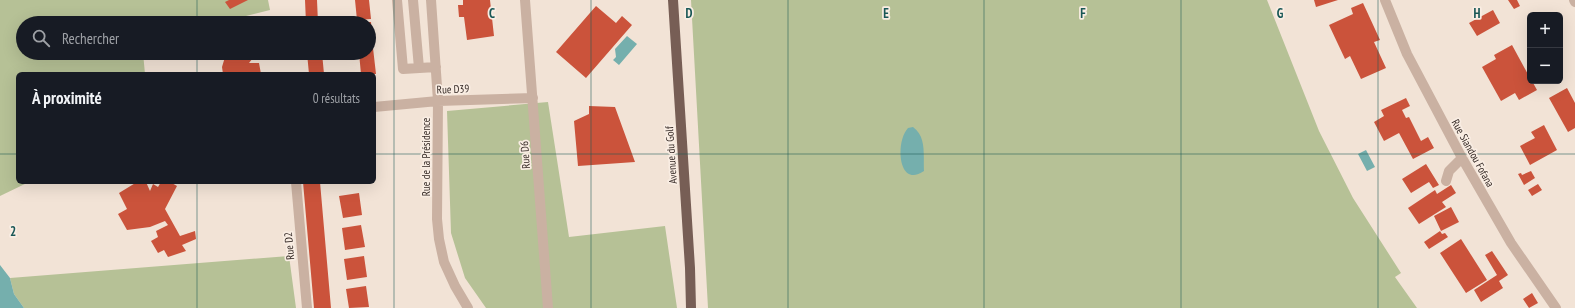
<!DOCTYPE html>
<html lang="fr">
<meta charset="utf-8">
<style>
:root{--surface:#171b24;--page:#20242c;--text:#f1f3f6;--muted:#9ea1a6;--line:#363941}
body{margin:0;font-family:"PT Sans Narrow",sans-serif;background:var(--page);color:var(--text)}
.controls{position:absolute;right:12px;top:12px;display:grid;overflow:hidden;border-radius:6px;box-shadow:0 4px 16px #0002}
.controls button{width:36px;height:36px;display:grid;place-items:center;padding:0;border:0;border-bottom:1px solid var(--line);background:var(--surface);color:var(--text);font:20px sans-serif}
.list{margin:0;padding:0;list-style:none}
h2{display:flex;justify-content:space-between;align-items:center;height:52px;margin:0;padding:0 16px;font-size:17px}
h2 small{font-size:13px;font-weight:400;color:var(--muted)}
.icon{flex:none;width:22px;height:22px;fill:none;stroke:currentColor;stroke-width:2;stroke-linecap:round;stroke-linejoin:round}
.map{position:relative;flex:none;width:1575px;height:308px;overflow:hidden}
.search{position:absolute;background:var(--surface);box-shadow:0 4px 16px #0002;left:16px;top:16px;width:360px;height:44px;display:flex;align-items:center;gap:10px;box-sizing:border-box;padding:0 14px;border-radius:22px;color:var(--muted);font-size:15px}
.panel{position:absolute;background:var(--surface);box-shadow:0 4px 16px #0002;left:16px;top:72px;width:360px;height:112px;border-radius:6px}
.map>svg:first-child{display:block}
</style>
<div class="map">
<svg width="1575" height="308" viewBox="0 0 1575 308">
<rect width="100%" height="100%" fill="#f2e3d6"/>
<path fill="#b6c196" d="M0 0H268L270 10 218 23H23V53H143L145 74H18V182H29L0 196Z
M691 0H1267L1319 131 1353 198 1401 273 1395 277 1417 308H708Z
M548 102 569 237 665 226 677 308H486L465 278 451 233 447 111Z
M289 256 296 308H24L14 294 10 278Z"/>
<path fill="#75afad" d="M627 36 637 44 619 65 613 60 616 57 615 49Z
M913 127C927 137 923 156 924 171 898 189 895 142 908 128Z
M1366 150 1375 167 1367 171 1358 154Z
M0 265 10 278 14 294 24 308H0Z"/>
<path fill="#cb533b" d="M229 0H248L230 9 225 2Z
M305 0H317L318 23H306Z
M355 0H369L371 19 357 20Z
M463 0H490L494 36 467 40 464 17H459L458 5H463Z
M1314 0H1338L1316 7Z
M1508 0H1517L1520 6 1514 9Z
M1363 3 1380 40 1374 42 1386 68 1361 79 1350 56 1345 59 1329 25 1353 14 1351 8Z
M596 6 616 23 622 16 632 25 586 78 556 52Z
M1493 10 1500 23 1477 36 1469 23Z
M369 22H371L373 46H369Z
M1512 45 1530 78V81H1532L1537 90 1519 100 1515 93 1501 101 1482 67 1496 59 1494 55Z
M373 48 376 74H361L359 53H369V49Z
M228 53H255L256 54 249 63H259L261 74H223L222 67 225 57Z
M307 53H322L324 74H309Z
M1567 88 1575 103V128L1568 132 1549 98Z
M1406 98 1410 106 1402 110 1406 118 1409 117 1421 141 1428 137 1434 148 1413 159 1399 133 1384 141 1374 122 1384 116 1381 110Z
M589 106 615 107 635 162 578 166 574 121 589 114Z
M1544 125 1557 150 1530 165 1520 146 1535 138 1531 132Z
M1426 164 1439 185 1433 188 1429 182 1411 193 1402 179Z
M1531 171 1535 178 1524 185 1518 174 1521 173 1522 175Z
M137 182H146L150 191 153 184 158 187 161 182H170L177 186 165 209 180 236 195 231 196 239 182 245 186 251 168 257 164 250 158 253 151 241 158 237 156 231 168 225 165 221 150 227 127 230 118 214 127 209 119 193Z
M303 182H320L331 308H314Z
M1538 184 1542 190 1532 196 1528 190Z
M1451 185 1456 193 1442 202 1446 207 1419 224 1408 208 1435 190 1437 194Z
M359 193 362 215 343 218 339 196Z
M1451 207 1459 222 1441 231 1434 216Z
M361 225 365 247 345 250 342 228Z
M1440 231 1442 234 1445 233 1448 237 1429 249 1424 242Z
M1461 239 1487 280 1466 293 1440 253Z
M1492 251 1508 275 1499 281 1503 288 1481 302 1474 290 1497 275 1485 255Z
M364 256 367 277 347 280 344 259Z
M366 286 369 307 349 308 346 289Z
M1532 293 1538 303 1529 308 1523 299Z"/>
<g fill="none" stroke-linecap="round" stroke-linejoin="round">
<path stroke="#cab1a2" stroke-width="10" d="M397 0 403 69 436 67
M413 0 419 68
M431 0 438 101 437 219 439 239 444 262 455 286 468 308
M525 0 548 308
M1385 0 1407 54 1462 158 1511 243 1556 308
M1574 0 1575 2
M374 107 438 101 533 98
M1446 181 1449 171 1462 158
M296 182 307 308"/>
<path stroke="#775e55" stroke-width="10" d="M673 0 690 268 691 308"/>
</g>
<path fill="none" stroke="#195756" stroke-width="1" stroke-opacity="0.55" d="M197 0V23M394 0V308M591 0V308M788 0V308M984 0V308M1181 0V308M1378 0V308M197 53V74M0 154H18M374 154H1575M197 182V308"/>
<g text-anchor="middle" stroke-width="3.5" stroke-linejoin="round" paint-order="stroke">
<g font-size="11" fill="#342925" stroke="#f9ede3">
<text transform="translate(453 89) rotate(-2)" y="4">Rue D39</text>
<text transform="translate(1473 153) rotate(61)" y="4">Rue Siandou Fofana</text>
<text transform="translate(525 155) rotate(-94)" y="4">Rue D6</text>
<text transform="translate(671 155) rotate(-94)" y="4">Avenue du Golf</text>
<text transform="translate(426 157) rotate(-90)" y="4">Rue de la Présidence</text>
<text transform="translate(289 246) rotate(-95)" y="4">Rue D2</text>
</g>
</g>
<g font-size="13" text-anchor="middle" font-weight="bold" fill="#195756" stroke="#f9ede3" stroke-width="3.5" stroke-linejoin="round" paint-order="stroke">
<text x="492" y="18">C</text>
<text x="689" y="18">D</text>
<text x="886" y="18">E</text>
<text x="1083" y="18">F</text>
<text x="1280" y="18">G</text>
<text x="1477" y="18">H</text>
<text x="13" y="236">2</text>
</g>
</svg>
<div class="controls">
<button>+</button>
<button>−</button>
</div>
<div class="search"><svg class="icon" aria-label="search" viewBox="0 0 24 24"><circle cx="10" cy="10" r="6"/><path d="M15 15l6 6"/></svg>Rechercher</div>
<section class="panel">
<h2>À proximité<small>0 résultats</small></h2>
<ul class="list">
</ul>
</section>
</div>
